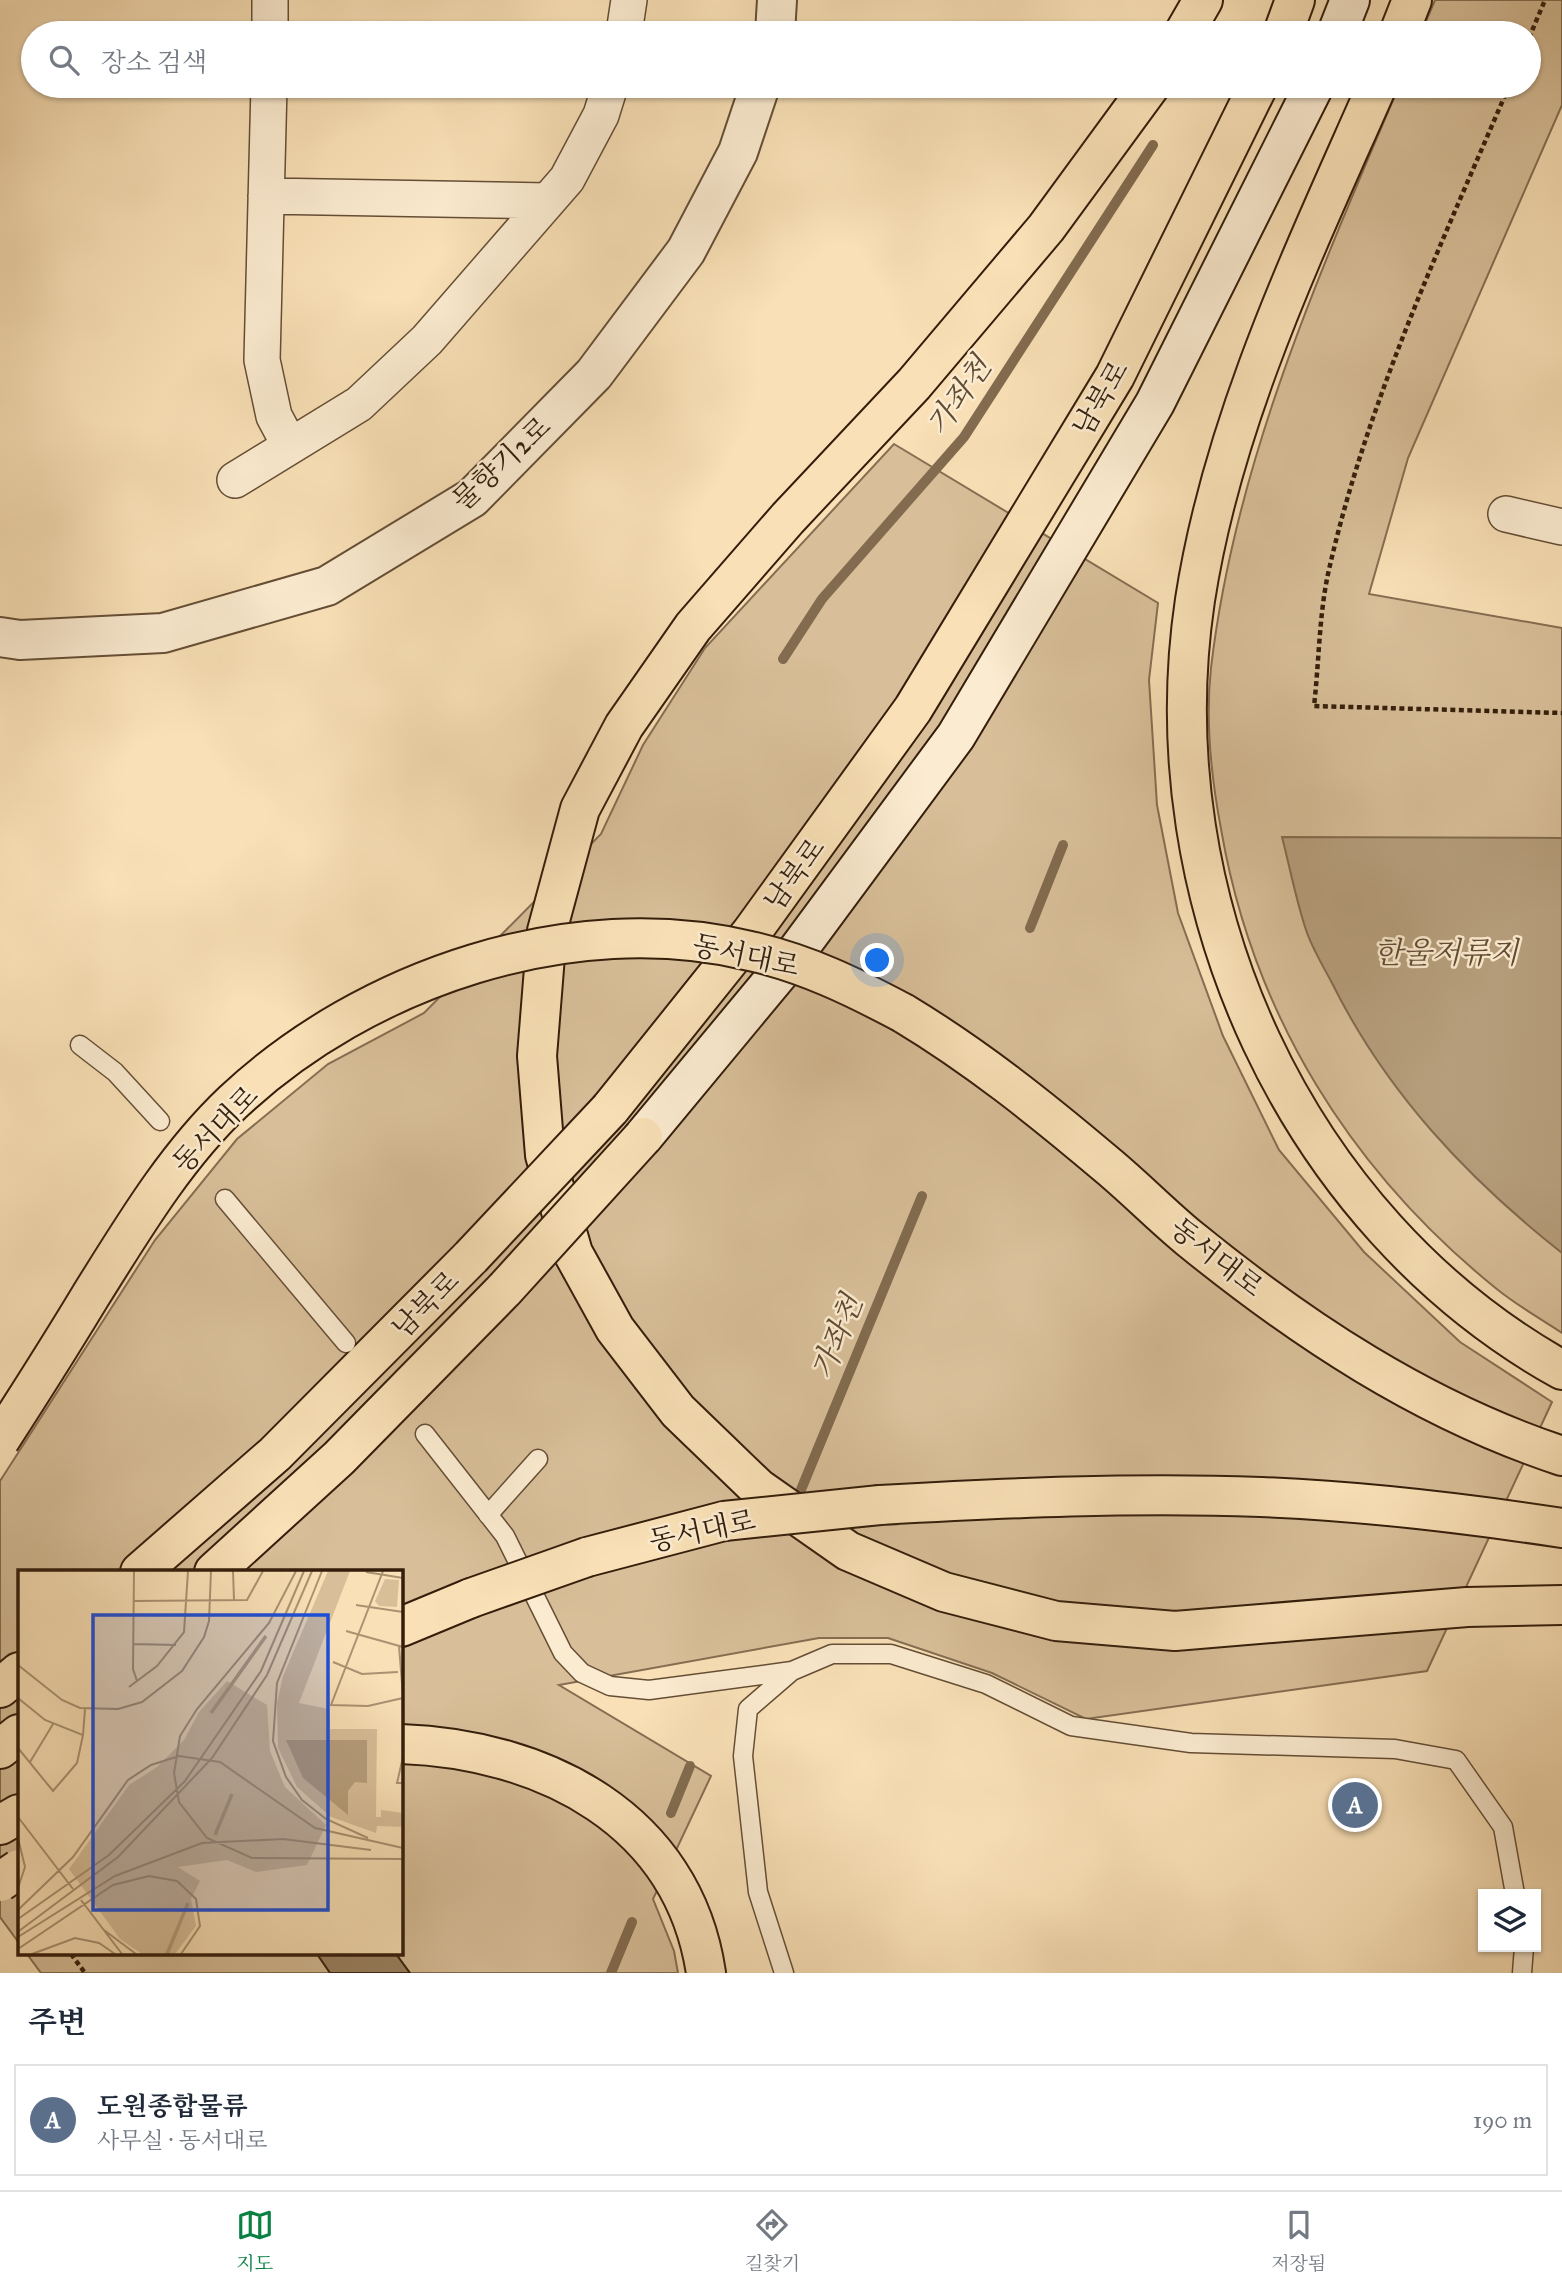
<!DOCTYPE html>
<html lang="ko">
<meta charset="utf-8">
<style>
:root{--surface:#fff;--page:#f2f2f3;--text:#1f2937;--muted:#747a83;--line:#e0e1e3;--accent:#0b8043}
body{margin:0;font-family:"IM FELL Great Primer","Noto Serif KR",serif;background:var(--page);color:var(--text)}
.controls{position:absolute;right:21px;bottom:21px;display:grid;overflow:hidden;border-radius:0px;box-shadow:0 2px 5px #0004}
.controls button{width:63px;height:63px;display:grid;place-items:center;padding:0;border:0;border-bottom:2px solid var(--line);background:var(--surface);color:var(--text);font:35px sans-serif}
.you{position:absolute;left:878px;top:961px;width:24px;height:24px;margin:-18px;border:5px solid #fff;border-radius:50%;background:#1a73e8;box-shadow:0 0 0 10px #1a73e833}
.badge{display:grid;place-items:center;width:46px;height:46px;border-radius:50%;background:var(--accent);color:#fff;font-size:23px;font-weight:700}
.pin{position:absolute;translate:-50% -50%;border:4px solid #fff;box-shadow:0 2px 7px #0006}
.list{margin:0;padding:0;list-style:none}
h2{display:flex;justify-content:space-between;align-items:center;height:91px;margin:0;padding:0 28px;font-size:30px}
h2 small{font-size:23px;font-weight:400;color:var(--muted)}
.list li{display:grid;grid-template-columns:46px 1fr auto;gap:21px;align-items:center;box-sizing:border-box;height:112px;margin:0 14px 14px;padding:0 14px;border:2px solid var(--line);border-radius:0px}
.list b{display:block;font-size:26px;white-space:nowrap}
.list p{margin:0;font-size:23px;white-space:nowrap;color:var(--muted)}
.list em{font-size:23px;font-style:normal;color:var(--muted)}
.icon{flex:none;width:38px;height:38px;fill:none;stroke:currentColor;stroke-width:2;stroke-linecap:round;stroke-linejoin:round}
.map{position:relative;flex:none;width:1562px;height:1973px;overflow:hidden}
.search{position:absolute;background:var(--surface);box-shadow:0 2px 5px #0004;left:21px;right:21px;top:21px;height:77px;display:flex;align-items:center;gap:18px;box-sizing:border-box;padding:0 24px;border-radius:38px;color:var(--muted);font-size:26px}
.sheet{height:217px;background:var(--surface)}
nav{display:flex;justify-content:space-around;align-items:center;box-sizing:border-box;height:98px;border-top:2px solid var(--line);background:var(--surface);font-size:19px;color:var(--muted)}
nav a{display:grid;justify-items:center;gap:4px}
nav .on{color:var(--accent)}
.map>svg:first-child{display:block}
</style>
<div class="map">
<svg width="1562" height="1973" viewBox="0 0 1562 1973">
<rect width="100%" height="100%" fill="#f9e0b6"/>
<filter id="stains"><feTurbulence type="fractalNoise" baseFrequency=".00286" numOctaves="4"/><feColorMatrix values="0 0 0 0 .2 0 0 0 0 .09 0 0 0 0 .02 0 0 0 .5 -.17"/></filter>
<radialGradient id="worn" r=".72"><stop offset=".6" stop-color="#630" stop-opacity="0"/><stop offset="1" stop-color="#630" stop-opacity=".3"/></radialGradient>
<path fill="#d8bf99" stroke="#866e52" stroke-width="2" d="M1435 0H1562V105L1408 458 1369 594 1562 628V1333C1541 1319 1518 1306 1498 1290 1351 1172 1253 1015 1221 829 1211 776 1205 722 1211 668 1235 462 1319 275 1399 86H1529V33H1421Z
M894 444 1158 603 1149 680 1157 805 1178 913 1223 1036 1279 1150 1364 1252 1460 1342 1552 1402 1427 1671 1086 1719 992 1673 888 1638H819L559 1685 711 1776 653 1899 674 1951 678 1973H41L27 1954H401V1572H19V1943L0 1917V1481L155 1240 237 1139 328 1064 424 1013 601 834 643 745 705 648Z"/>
<path fill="#b69e7c" stroke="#826b4f" stroke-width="2" d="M1282 837 1562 838V1253C1467 1178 1386 1092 1332 983 1323 966 1312 948 1306 930 1296 900 1290 868 1282 837Z"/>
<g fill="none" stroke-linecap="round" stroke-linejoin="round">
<path stroke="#826b4f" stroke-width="10" d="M783 659 822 599 964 437 1153 145
M1030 928 1063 845
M798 1497 922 1196
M671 1813 690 1766
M611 1973 632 1922"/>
</g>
<path fill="#9a8364" stroke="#341e0b" stroke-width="2" d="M317 1954H396L410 1973H330Z"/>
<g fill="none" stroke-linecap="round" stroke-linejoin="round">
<defs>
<path id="service" d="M80 1045 115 1072 160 1121
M225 1199 346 1343
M425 1434 505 1536 563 1653 582 1673 610 1686 649 1690 792 1671
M488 1515 538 1459
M784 1973 758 1892 743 1756 748 1709 792 1671 832 1654H891L986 1684 1071 1726 1191 1743 1395 1749 1456 1760 1503 1827 1515 1894
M1522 1973 1524 1947"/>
<path id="minor" d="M270 33V0
M624 33 629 0
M269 86 262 360 274 416 290 446
M266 196 548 201
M235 480 359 404 427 340 567 179 601 115 610 86
M1506 514 1562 527"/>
<path id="tertiary" d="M775 33 777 0
M0 637 20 640 163 633 327 586 472 498 594 374 686 251 738 152 760 86"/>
<path id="secondary" d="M1337 33 1350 0
M643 1137 794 955 956 736 1155 403 1314 86"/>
<path id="primary" d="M1283 33 1295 0
M610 1109 751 933 913 709 1115 376 1258 86
M140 1572 275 1454 471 1257
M214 1572 339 1458 505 1289
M0 1688 19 1672
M0 1749 19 1734"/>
<path id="trunk" d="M1184 33 1203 0
M1399 33 1412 0
M1150 86 1046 228 914 384 788 518 693 627 624 726 580 809 547 931 537 1056 545 1155 573 1253 615 1329 678 1411 758 1488 848 1551 944 1592 1056 1621 1175 1631 1467 1607 1562 1605
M1377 86C1304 252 1223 419 1195 600 1150 900 1295 1221 1562 1370
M903 1013C976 1057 1041 1109 1106 1164 1135 1188 1161 1215 1189 1238 1302 1330 1423 1410 1562 1456
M880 1505C1007 1498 1134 1492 1261 1497 1362 1501 1463 1513 1562 1528
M587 1557 724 1521
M401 1627 471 1598
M401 1744C544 1749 683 1819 706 1973
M0 1825 19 1814"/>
</defs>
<use href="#service" stroke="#654e36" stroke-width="21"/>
<use href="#minor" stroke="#654e36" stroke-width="38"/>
<use href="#tertiary" stroke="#654e36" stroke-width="42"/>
<use href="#secondary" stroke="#341e0b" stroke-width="42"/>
<use href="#primary" stroke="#341e0b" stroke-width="42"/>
<use href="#trunk" stroke="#341e0b" stroke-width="42"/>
<path stroke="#341e0b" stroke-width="4.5" stroke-dasharray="5 3.5" stroke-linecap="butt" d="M1529 38 1545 0
M1509 86C1441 245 1366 404 1328 574 1319 616 1319 663 1314 706L1562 713
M71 1954 85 1973"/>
<use href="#service" stroke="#fbebd0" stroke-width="18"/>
<use href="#minor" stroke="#fbebd0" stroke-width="35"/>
<use href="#tertiary" stroke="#fbebd0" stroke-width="38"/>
<use href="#secondary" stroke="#fbebd0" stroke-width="38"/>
<use href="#primary" stroke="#f9e0b6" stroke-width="38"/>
<use href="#trunk" stroke="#f9e0b6" stroke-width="38"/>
<defs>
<path id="primary-bridge" d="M471 1257 610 1109
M505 1289 643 1137"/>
<path id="trunk-bridge" d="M0 1440C31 1392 62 1343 91 1295 133 1228 175 1157 233 1102 365 978 572 908 750 951 805 963 854 987 903 1013
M724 1521 880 1505
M471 1598 587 1557
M0 1882 19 1869"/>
</defs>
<use href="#primary-bridge" stroke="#341e0b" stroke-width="42" stroke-linecap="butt"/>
<use href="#trunk-bridge" stroke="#341e0b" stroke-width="42" stroke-linecap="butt"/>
<use href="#primary-bridge" stroke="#f9e0b6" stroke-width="38"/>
<use href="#trunk-bridge" stroke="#f9e0b6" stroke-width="38"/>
</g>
<g text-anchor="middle" stroke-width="5" stroke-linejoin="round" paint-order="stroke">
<g font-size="28" fill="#341e0b" stroke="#fbebd0">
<text transform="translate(1100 398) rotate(-60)" y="10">남북로</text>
<text transform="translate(501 463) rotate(-43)" y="10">물향기2로</text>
<text transform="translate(794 874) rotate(-54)" y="10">남북로</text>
<text transform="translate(746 955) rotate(12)" y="10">동서대로</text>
<text transform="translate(215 1129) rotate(-46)" y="10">동서대로</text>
<text transform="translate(1217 1257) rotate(38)" y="10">동서대로</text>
<text transform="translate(425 1304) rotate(-45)" y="10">남북로</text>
<text transform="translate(702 1530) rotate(-12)" y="10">동서대로</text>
</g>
<g font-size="30" font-style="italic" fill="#624b33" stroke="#fbebd0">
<text transform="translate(959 396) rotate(-55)" y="10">가좌천</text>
<text x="1446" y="963">한울저류지</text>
<text transform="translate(837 1337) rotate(-68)" y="10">가좌천</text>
</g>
</g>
<g transform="translate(18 1570)">
<rect width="385" height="385" fill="#f9e0b6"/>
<path d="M310 1H332L281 133 311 139 312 159H359L358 247H363V240L385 243V257L359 256 358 263 313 247 279 217 260 178 259 133 265 106ZM367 9 381 10 379 37 361 36 357 31ZM209 111 249 135 252 181 267 217 308 255 289 295 238 302 209 290 160 297 182 311 173 329 178 356 157 384H124L102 369 51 299 111 215 139 197 166 170 181 142Z" fill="#d8bf99"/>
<path d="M268 170H349V213L337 212 330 221V245L285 208Z" fill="#b69e7c"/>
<path fill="none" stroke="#b69e7c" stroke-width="3.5" d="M193 143 248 66M197 265 214 224M149 384 170 333"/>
<path fill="none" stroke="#aa9272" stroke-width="2" d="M116 1 115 99 119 111M215 1 216 30M278 1 251 53 179 139 162 166 156 203 161 232 189 268 234 288 385 289M304 1 259 113 255 171 268 207 284 230 308 249 350 268M365 1 313 135 350 136 385 128M348 2 385 8M116 31 229 30 245 1M338 35 385 42M328 61 385 77M115 74 158 75M381 76 385 126M315 92 344 104 380 102M0 95 44 130 62 138 100 139 124 132 164 101 186 67 191 51 193 1M111 117 139 96 166 62 170 1M0 128 27 150 65 165 59 193 35 221 0 178M65 165 67 139M385 187 379 213H385M12 192 35 154M0 247 55 319M0 268 7 297 0 318M63 330 104 384M0 340 55 287 110 210 133 195 161 186 202 192 297 258 385 278M0 349 91 285 167 211 243 101 286 1M86 360 118 384M1 361 100 287 194 188 249 105 294 1M0 367 97 306 184 273 265 269 353 280M0 379 95 315 131 306 159 311 178 329 182 356 163 384M14 384 57 368 81 373 97 384"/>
<path fill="#1d4ed8" fill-opacity="0.15" stroke="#1d4ed8" stroke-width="3.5" d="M75 45H310V340H75Z"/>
<rect width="385" height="385" fill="none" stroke="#341e0b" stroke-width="3.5"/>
</g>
<rect width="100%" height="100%" filter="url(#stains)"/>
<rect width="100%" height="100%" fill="url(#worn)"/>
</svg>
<div class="controls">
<button><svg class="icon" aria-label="layers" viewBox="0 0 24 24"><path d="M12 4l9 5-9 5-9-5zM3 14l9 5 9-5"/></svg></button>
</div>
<div class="you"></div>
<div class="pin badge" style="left:1355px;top:1805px;background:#5c6f8a">A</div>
<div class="search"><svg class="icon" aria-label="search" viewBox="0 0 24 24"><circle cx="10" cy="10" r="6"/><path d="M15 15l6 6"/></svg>장소 검색</div>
</div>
<section class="sheet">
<h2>주변<small></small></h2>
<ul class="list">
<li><span class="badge" style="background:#5c6f8a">A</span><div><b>도원종합물류</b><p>사무실 · 동서대로</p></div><em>190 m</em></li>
</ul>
</section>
<nav>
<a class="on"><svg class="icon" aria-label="map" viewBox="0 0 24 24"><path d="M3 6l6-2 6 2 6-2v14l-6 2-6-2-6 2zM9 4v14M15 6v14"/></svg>지도</a>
<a><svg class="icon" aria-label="directions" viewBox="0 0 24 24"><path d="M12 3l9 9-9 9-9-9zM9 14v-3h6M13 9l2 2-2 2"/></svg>길찾기</a>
<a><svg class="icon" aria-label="saved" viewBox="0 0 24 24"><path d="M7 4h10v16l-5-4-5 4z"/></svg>저장됨</a>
</nav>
